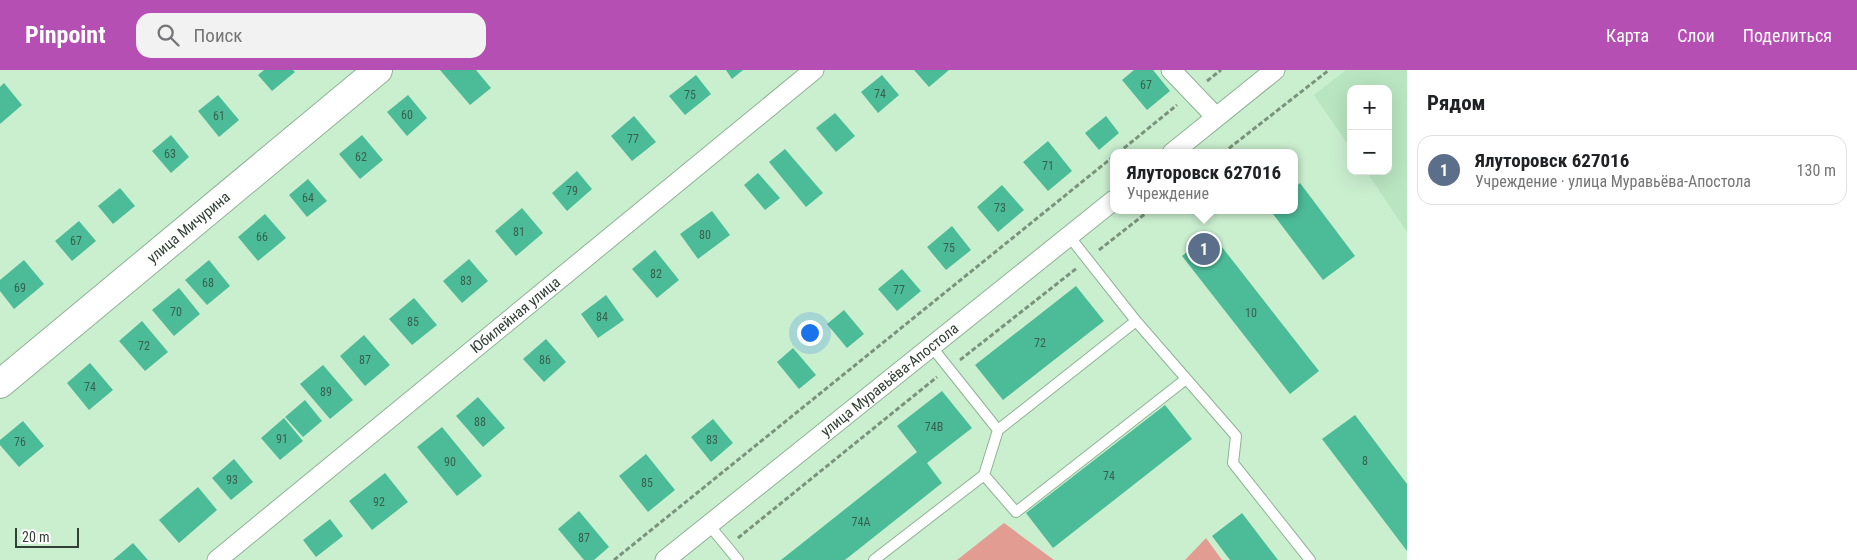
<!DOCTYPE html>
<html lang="ru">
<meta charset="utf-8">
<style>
:root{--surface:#fff;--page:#f2f2f2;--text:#202124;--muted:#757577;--line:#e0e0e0;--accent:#b64fb3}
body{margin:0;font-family:"Roboto Condensed",sans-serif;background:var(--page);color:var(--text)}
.controls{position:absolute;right:15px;top:15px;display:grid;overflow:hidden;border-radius:10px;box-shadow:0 5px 20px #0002}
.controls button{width:45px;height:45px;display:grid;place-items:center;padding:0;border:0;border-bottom:1px solid var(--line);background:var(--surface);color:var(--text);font:25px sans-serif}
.scale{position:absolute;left:15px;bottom:12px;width:64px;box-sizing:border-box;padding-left:5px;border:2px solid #334135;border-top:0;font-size:14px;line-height:18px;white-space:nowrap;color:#334135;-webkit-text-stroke:4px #fff;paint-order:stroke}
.you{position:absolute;left:809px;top:262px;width:18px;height:18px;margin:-12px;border:4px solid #fff;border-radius:50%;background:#1a73e8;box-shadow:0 0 0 8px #1a73e833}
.badge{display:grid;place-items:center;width:32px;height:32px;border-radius:50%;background:var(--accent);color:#fff;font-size:16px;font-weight:700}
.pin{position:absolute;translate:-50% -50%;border:2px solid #fff;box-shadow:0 1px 5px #0006}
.popup{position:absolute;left:1110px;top:79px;width:188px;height:65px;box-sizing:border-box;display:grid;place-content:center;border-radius:10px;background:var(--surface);filter:drop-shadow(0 1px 4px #0005);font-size:16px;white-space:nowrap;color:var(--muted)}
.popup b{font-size:19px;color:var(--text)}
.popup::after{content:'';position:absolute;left:50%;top:100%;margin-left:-10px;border:10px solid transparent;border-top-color:var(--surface)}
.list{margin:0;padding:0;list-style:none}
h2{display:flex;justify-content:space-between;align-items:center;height:65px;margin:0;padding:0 20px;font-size:21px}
h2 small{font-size:16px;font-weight:400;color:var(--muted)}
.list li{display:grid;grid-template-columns:32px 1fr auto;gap:15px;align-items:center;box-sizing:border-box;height:70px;margin:0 10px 10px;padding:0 10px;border:1px solid var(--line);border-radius:15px}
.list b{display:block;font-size:19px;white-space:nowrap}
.list p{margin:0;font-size:16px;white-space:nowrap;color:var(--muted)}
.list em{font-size:16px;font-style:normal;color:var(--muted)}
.icon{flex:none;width:28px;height:28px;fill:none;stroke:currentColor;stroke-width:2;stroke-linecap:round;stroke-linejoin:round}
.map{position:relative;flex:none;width:1407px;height:490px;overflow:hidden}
header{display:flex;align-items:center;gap:30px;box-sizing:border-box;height:70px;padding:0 25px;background:var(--accent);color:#fff}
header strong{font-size:24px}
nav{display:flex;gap:28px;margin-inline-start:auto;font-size:18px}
.search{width:350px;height:45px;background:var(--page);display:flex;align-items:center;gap:12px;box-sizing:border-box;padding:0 18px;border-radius:15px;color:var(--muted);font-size:19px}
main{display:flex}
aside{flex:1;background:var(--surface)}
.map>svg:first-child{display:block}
</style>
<header>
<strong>Pinpoint</strong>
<div class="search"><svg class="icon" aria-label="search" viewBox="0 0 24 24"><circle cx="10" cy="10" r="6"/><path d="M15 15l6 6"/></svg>Поиск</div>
<nav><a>Карта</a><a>Слои</a><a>Поделиться</a></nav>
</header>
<main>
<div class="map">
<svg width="1407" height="490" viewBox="0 0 1407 490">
<rect width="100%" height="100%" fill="#caefcf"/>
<path fill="#b9e5c0" d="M1346 0H1407V162L1366 101H1388V19H1351V79L1314 25Z"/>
<path fill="#e29c91" d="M1004 453 1054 490H957Z
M1206 468 1222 490H1185Z"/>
<path fill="#4cbb98" d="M264 0H293L295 2 272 21 258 5Z
M440 0H476L491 18 470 35Z
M726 0H743L732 9Z
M914 0H949L929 17Z
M1134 0H1153L1170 21 1147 40 1122 10Z
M696 5 711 24 685 45 669 26Z
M882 5 899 25 878 43 861 22Z
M4 13 22 35 0 54V17Z
M218 25 239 50 219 67 198 41Z
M408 25 427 48 407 66 387 42Z
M835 43 855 66 836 82 816 58Z
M634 46 656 72 632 91 611 66Z
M1106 46 1119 63 1099 80 1085 63Z
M171 65 189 87 171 103 152 81Z
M362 65 383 90 360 109 339 84Z
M1048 71 1072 101 1048 121 1023 92Z
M785 79 823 123 806 137 769 92Z
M577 101 592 119 567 141 552 123Z
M758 103 780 128 765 140 744 115Z
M308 109 327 131 307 147 289 125Z
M1300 113 1355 186 1323 210 1270 140H1294V118Z
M1002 115 1024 140 998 162 977 137Z
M120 118 135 136 113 154 98 136Z
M522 138 543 163 516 186 495 161Z
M712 141 730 165 698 189 680 164Z
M265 144 286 168 258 191 238 167Z
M79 151 96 171 72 191 55 171Z
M952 156 971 180 946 200 927 177Z
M1211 163 1319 301 1290 324 1182 186Z
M655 180 679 210 657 228 632 199Z
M469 189 488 211 462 233 443 211Z
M24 190 44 214 14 239 0 221V210Z
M209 190 230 216 207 235 185 210Z
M902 199 921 221 897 241 878 219Z
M1076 216 1104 251 1003 330 975 295Z
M179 218 200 244 174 266 152 240Z
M606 225 624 250 598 268 581 244Z
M414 228 437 255 412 275 389 249Z
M844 240 864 264 847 278 827 254Z
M142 251 168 282 145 301 119 271Z
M364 265 390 295 365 316 340 286Z
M546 269 566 292 544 312 523 289Z
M793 278 816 305 799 319 777 292Z
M90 293 113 320 89 340 67 313Z
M323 295 353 330 330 349 300 314Z
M942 321 972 358 927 393 942 413 845 490H781L917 382 897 356Z
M478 327 505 358 483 377 456 346Z
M305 330 322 351 303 367 285 347Z
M1165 335 1192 369 1053 478 1026 443Z
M1355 345 1407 414V481L1322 369Z
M284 348 303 371 280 390 261 368Z
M713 349 733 373 711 392 691 367Z
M23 351 44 376 19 397 0 375V370Z
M442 357 482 406 457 426 417 377Z
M646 384 675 420 648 442 619 406Z
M234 389 253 412 231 430 212 408Z
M385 403 408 432 372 460 349 431Z
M198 417 217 440 179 473 159 450Z
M579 441 609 477 594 490H584L558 459Z
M1242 443 1278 490H1230L1212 466Z
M330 449 343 466 316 487 303 470Z
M133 473 148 490H113Z"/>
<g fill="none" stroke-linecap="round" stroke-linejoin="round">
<defs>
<path id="lane" d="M1136 251 1236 366 1233 393 1310 490
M931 276 998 360
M984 405 1016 442 1186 309
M709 455 738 490
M874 490 984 405 998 360 1136 251 1069 166"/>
<g id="street">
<path d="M1171 0 1216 47"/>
<path d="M1172 83 1275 0"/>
<path id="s1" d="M217 490 814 0"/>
<path id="s2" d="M665 490 1114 130"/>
</g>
<g id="secondary">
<path id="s3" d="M0 314 378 0"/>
</g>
</defs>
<use href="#lane" stroke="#8fb294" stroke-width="12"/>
<use href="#street" stroke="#8fb294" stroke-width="21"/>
<use href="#secondary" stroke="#8fb294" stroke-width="30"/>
<path stroke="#7a937d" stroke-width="3" stroke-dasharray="5 2.5" stroke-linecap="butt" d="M1207 11 1221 0
M1118 83 1177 35
M1223 83 1329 0
M1099 180 1150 140
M960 290 1077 198
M738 468 937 307
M614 490 1114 86"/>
<use href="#lane" stroke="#fff" stroke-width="10"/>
<use href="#street" stroke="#fff" stroke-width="19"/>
<use href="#secondary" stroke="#fff" stroke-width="28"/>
</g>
<g text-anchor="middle" stroke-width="4.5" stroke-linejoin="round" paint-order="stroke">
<g font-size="12" fill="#39604e">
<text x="1146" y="19">67</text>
<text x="880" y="28">74</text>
<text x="690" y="29">75</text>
<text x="407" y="49">60</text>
<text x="219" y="50">61</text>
<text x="633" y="73">77</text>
<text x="170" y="88">63</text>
<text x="361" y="91">62</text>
<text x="1048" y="100">71</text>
<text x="572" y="125">79</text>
<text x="308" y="132">64</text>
<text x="1000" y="142">73</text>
<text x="519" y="166">81</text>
<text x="705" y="169">80</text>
<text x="262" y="171">66</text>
<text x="76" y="175">67</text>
<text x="949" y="182">75</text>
<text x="656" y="208">82</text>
<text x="466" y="215">83</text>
<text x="208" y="217">68</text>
<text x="20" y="222">69</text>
<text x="899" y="224">77</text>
<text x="176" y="246">70</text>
<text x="1251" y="247">10</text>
<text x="602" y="251">84</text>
<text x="413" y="256">85</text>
<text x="1040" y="277">72</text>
<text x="144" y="280">72</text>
<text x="365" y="294">87</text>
<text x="545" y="294">86</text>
<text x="90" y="321">74</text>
<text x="326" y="326">89</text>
<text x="480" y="356">88</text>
<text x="934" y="361">74В</text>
<text x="282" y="373">91</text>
<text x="712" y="374">83</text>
<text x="20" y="376">76</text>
<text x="1365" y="395">8</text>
<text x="450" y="396">90</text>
<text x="1109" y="410">74</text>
<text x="232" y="414">93</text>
<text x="647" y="417">85</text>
<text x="379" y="436">92</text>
<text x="861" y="456">74А</text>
<text x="584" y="472">87</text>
</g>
<g font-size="15" fill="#334135" stroke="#fff">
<text dy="5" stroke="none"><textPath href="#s3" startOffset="245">улица Мичурина</textPath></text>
<text dy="5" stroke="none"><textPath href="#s1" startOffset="386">Юбилейная улица</textPath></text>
<text dy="5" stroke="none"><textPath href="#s2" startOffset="288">улица Муравьёва-Апостола</textPath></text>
</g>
</g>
</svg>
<div class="controls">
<button>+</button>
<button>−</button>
</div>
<div class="scale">20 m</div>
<div class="you"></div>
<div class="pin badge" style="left:1204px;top:179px;background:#5c6f8a">1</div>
<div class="popup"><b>Ялуторовск 627016</b>Учреждение</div>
</div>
<aside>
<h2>Рядом<small></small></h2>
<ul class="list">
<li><span class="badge" style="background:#5c6f8a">1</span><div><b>Ялуторовск 627016</b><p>Учреждение · улица Муравьёва-Апостола</p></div><em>130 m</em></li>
</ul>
</aside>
</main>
